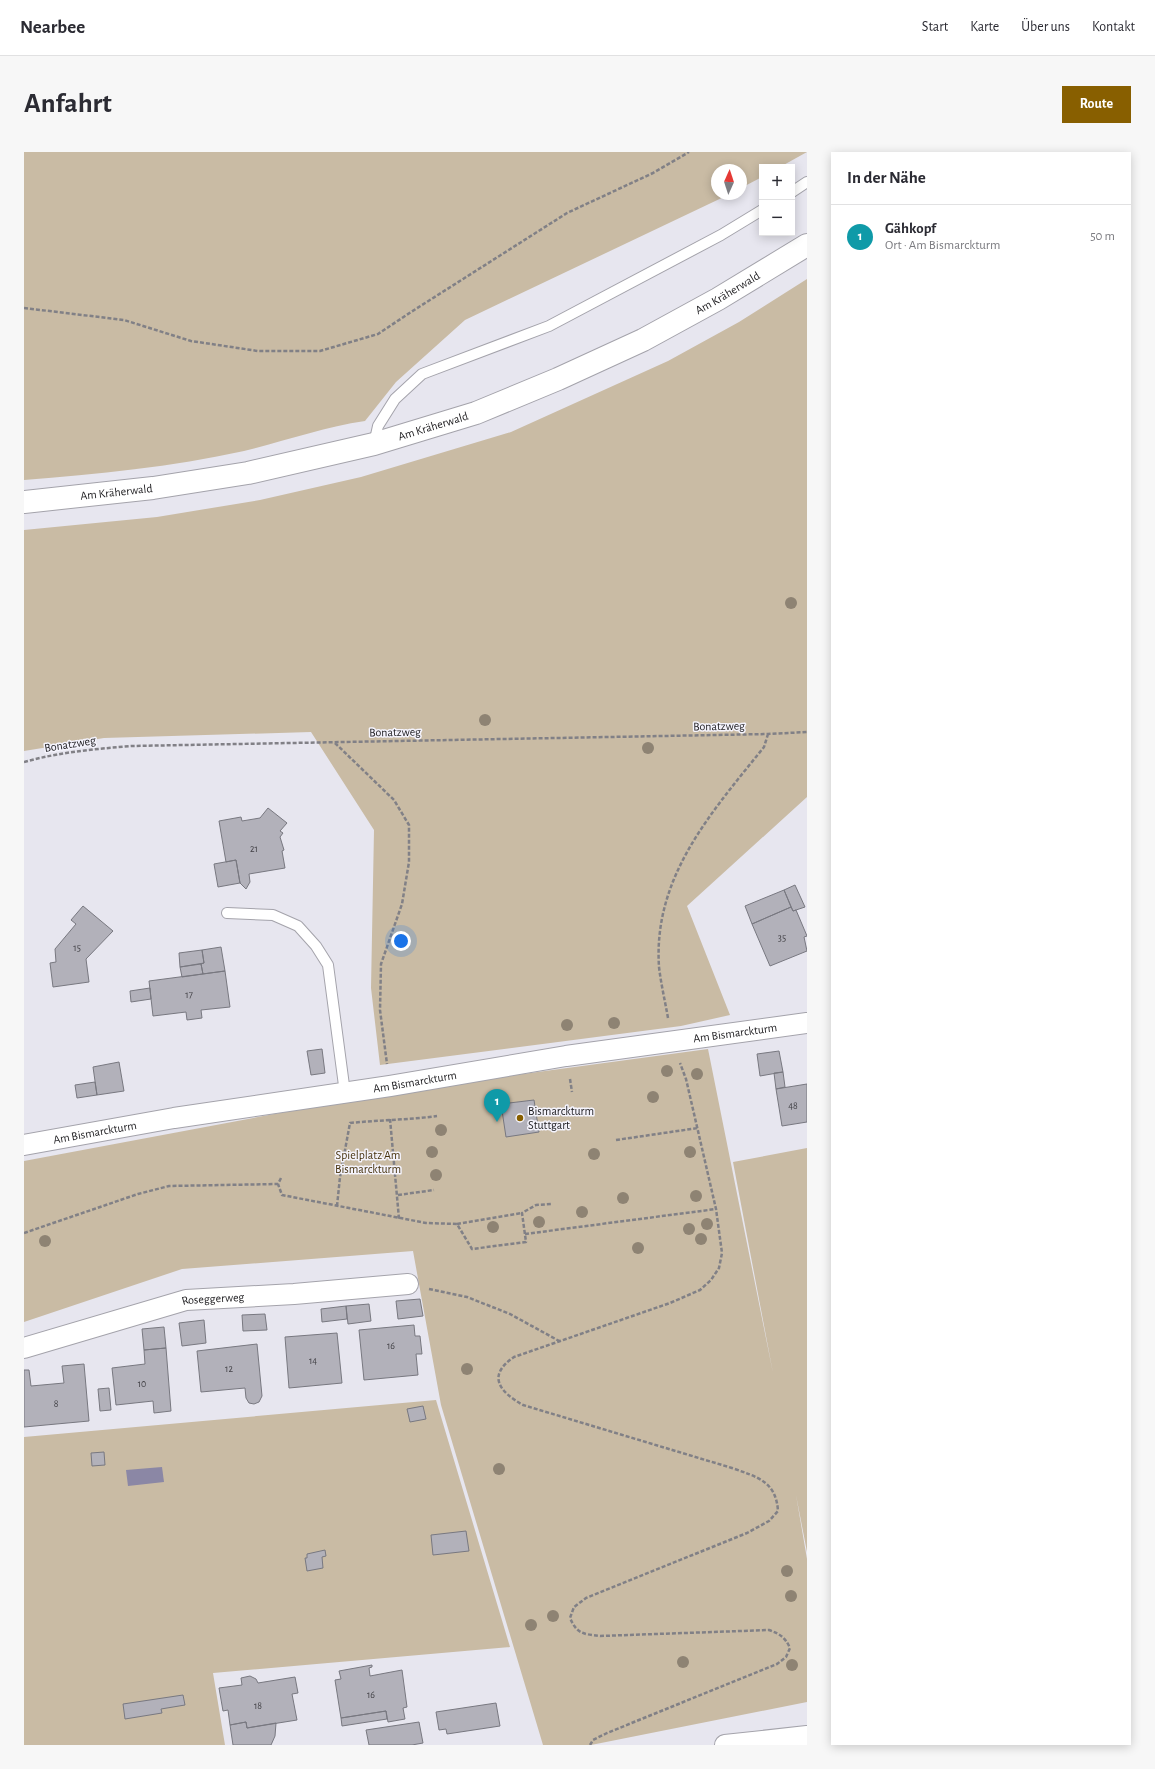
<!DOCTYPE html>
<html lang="de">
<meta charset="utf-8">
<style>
:root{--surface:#fff;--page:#f7f7f7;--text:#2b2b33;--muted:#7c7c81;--line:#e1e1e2;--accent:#885f00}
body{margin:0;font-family:"Alegreya Sans",sans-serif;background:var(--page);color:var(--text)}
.controls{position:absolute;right:12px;top:12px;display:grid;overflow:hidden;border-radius:0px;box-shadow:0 2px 10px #0003}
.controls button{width:36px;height:36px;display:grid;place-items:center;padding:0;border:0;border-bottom:1px solid var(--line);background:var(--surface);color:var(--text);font:20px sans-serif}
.compass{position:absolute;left:687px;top:12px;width:36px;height:36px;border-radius:50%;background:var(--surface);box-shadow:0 2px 10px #0003;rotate:3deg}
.you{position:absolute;left:377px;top:789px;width:14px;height:14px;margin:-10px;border:3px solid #fff;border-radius:50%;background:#1a73e8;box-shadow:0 0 0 6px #1a73e833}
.badge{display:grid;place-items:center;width:26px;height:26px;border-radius:50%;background:var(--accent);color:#fff;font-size:13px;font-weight:700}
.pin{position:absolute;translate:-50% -33px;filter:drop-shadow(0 1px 2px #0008)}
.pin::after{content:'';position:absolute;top:21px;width:14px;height:12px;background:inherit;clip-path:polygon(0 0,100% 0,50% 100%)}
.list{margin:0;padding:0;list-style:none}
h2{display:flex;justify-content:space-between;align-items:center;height:52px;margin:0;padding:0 16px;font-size:17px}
h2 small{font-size:13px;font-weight:400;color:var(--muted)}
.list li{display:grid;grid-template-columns:26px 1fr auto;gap:12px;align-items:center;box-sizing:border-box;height:64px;padding:0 16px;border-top:1px solid var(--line)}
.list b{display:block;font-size:15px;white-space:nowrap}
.list p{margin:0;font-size:13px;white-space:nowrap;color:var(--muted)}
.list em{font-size:13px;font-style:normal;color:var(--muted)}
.map{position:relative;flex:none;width:783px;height:1593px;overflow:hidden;border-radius:0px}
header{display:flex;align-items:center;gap:24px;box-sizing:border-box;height:56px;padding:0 20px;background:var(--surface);border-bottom:1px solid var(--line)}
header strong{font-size:19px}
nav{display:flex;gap:22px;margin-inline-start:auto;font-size:14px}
.intro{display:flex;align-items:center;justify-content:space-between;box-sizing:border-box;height:96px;padding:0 24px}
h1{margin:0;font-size:28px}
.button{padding:10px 18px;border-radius:0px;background:var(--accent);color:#fff;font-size:14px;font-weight:700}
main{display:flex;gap:24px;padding:0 24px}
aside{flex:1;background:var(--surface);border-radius:0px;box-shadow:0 2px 10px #0003}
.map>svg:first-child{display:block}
</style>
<header>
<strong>Nearbee</strong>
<nav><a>Start</a><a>Karte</a><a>Über uns</a><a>Kontakt</a></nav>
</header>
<div class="intro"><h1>Anfahrt</h1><a class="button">Route</a></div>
<main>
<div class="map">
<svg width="783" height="1593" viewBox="0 0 783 1593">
<rect width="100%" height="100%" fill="#e7e6ef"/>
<path fill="#c9bba4" d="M0 0H783L756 15H738V25L717 36V18H693V42H706L441 168 372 230 341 269C300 275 261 289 220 299 148 315 73 322 0 328Z
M783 127V645L663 754 706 863 657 874 356 913 347 836 350 678 287 580 80 586 0 599V378L133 365 236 348 337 325 487 280 644 209 715 170Z
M684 897 749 1221 709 1010 783 996V1400L772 1343 783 1407V1550L567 1593H519L417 1253 389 1099 158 1117 0 1170V1009L373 939Z
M412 1248 486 1495 189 1521 201 1593H0V1285Z"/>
<path fill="#8b87a5" d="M138 1315 140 1330 104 1334 102 1318Z"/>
<path fill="#b2b1ba" stroke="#787880" d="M244 656 263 671 256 679 259 681 256 685 260 698 258 699 261 716 225 722 226 730 222 737 216 731 212 708 202 710 195 669 217 665 218 669 236 666Z
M212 708 216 731 194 735 190 712Z
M771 733 781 755 769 759 760 738Z
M760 738 767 755 728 772 721 754Z
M59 754 89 779 62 807 65 830 29 835 26 811 32 810 31 797 52 772 47 768Z
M767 755 769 759 772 758 783 784 780 785 783 799 746 814 728 772Z
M197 795 201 819 179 822 177 812 180 811 178 798Z
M178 798 180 811 156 815 155 801Z
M177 812 179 822 158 825 156 815Z
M201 819 206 855 177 858 178 866 163 868 162 860 129 864 125 829Z
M126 836 127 847 107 850 106 839Z
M298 897 301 921 287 923 283 899Z
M755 899 759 920 736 924 733 902Z
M95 910 100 939 73 943 69 915Z
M759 920 761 935 752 937 750 921Z
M71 930 73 943 53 946 51 933Z
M783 932V970L758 974 752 937Z
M510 948 515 980 482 985 477 952Z
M396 1147 399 1164 374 1167 372 1149Z
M345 1152 347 1169 324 1172 322 1154Z
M322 1154 323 1167 298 1170 297 1157Z
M241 1162 243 1178 219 1179 218 1163Z
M180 1168 182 1191 158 1194 155 1171Z
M390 1173 391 1184H396L398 1202H392L394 1223 340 1228 335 1178Z
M140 1175 142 1196 120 1198 118 1177Z
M313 1181 318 1231 265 1236 261 1185Z
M233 1192 238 1244 235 1250 230 1252 225 1251 222 1246 221 1236 177 1240 173 1199Z
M142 1196 147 1259 130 1261 129 1249 92 1253 88 1216 121 1212 120 1198Z
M60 1212 65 1269 0 1275V1218H5L7 1234 40 1231 38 1214Z
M85 1236 87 1258 76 1259 74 1237Z
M399 1254 402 1267 386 1270 383 1257Z
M80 1300 81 1313 68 1314 67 1301Z
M442 1379 445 1399 409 1403 407 1383Z
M301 1398 302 1404 298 1405 299 1416 283 1419 281 1406H283V1402Z
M348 1513V1515L345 1516 346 1524 378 1518 383 1555 379 1556 381 1567 364 1570 362 1559 317 1566 311 1528 317 1527 315 1519Z
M226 1524 232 1527 234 1531 271 1525 274 1541 268 1542 273 1568 223 1576 222 1570 206 1573 204 1558 199 1559 195 1536 218 1533 217 1526Z
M159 1543 161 1553 137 1557 138 1561 101 1567 99 1552Z
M472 1551 476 1574 423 1582 422 1577 415 1578 412 1560Z
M362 1559 363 1567 318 1574 317 1566Z
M222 1570 223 1576 252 1571 251 1584 247 1593H209L206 1573Z
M395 1570 399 1591 388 1593H345L342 1578Z"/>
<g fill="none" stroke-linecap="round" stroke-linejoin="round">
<defs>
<path id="service" d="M768 40 783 30
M350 292 354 274 371 247 398 222 525 174 697 83 738 58
M203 761 249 763 274 774 292 794 304 813 321 941"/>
<g id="minor">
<path id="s1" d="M0 993 150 966 366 934 542 904 783 871"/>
<path id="s2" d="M0 1196 162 1148 270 1142 384 1132"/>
<path d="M701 1593 783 1584"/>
</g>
<g id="secondary">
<path id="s3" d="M0 350 129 336 224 321 350 292 452 261 534 227 619 188 694 147 783 93"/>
</g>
</defs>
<use href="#service" stroke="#a4a3ab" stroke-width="12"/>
<use href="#minor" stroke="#a4a3ab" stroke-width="22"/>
<use href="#secondary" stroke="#a4a3ab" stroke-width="24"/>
<path stroke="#818086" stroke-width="2.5" stroke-dasharray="4 2" stroke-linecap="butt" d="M0 156 100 168 167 189 234 199H296L354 182 387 160 543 61 629 21 665 0
M311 591 370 648 385 673V710L378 752 357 812 356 858 363 912
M0 610C36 600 71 597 108 594L744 582 783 580
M644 866C641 849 637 832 635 815 629 725 687 661 740 595L744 582
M546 927 548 940
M366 967 375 1067
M592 988 674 976
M257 1026 254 1032 258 1043 402 1071 433 1072 448 1097 502 1090 498 1061 512 1053 527 1052
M374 1043 410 1038
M313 1054 316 1025 326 971C355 968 384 968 413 964
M433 1072 498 1061
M0 1081 114 1042 145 1034 254 1032
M501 1082 692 1057
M405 1137 443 1145 486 1162 537 1190
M566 1593 569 1588 583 1581 753 1512 762 1505 766 1496C761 1485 756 1482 745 1478L576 1484C559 1482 553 1482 546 1466L550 1455 562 1446 723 1381 745 1369 754 1359C752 1329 733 1325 708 1316L499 1253C476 1240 462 1224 490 1205L646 1151 676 1138 687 1128 695 1116 698 1101 692 1057 662 927 656 911"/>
<use href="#service" stroke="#fff" stroke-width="10"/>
<use href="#minor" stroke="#fff" stroke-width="20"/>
<use href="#secondary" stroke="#fff" stroke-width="22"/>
</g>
<g fill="#8e8373">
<circle cx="767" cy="451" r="6"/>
<circle cx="461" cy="568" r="6"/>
<circle cx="624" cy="596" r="6"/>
<circle cx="590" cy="871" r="6"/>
<circle cx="543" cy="873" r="6"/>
<circle cx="643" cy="919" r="6"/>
<circle cx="673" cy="922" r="6"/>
<circle cx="629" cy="945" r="6"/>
<circle cx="417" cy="978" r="6"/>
<circle cx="408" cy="1000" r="6"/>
<circle cx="666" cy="1000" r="6"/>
<circle cx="570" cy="1002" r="6"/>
<circle cx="412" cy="1023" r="6"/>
<circle cx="672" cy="1044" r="6"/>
<circle cx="599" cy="1046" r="6"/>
<circle cx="558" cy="1060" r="6"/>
<circle cx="515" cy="1070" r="6"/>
<circle cx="683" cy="1072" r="6"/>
<circle cx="469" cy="1075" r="6"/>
<circle cx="665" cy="1077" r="6"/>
<circle cx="677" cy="1087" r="6"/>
<circle cx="21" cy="1089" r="6"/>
<circle cx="614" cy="1096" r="6"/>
<circle cx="443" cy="1217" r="6"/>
<circle cx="475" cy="1317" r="6"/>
<circle cx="763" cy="1419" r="6"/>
<circle cx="767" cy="1444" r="6"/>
<circle cx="529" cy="1464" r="6"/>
<circle cx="507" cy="1473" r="6"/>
<circle cx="659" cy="1510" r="6"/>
<circle cx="768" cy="1513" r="6"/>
</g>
<circle fill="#885f00" stroke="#f5f4fd" stroke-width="1.5" cx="496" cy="966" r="4"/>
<g text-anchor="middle" stroke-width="3" stroke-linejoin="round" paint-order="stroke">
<g font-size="10" fill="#424146">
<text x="230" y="700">21</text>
<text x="758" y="789">35</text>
<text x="53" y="799">15</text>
<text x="165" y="846">17</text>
<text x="769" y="957">48</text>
<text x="367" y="1197">16</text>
<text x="289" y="1212">14</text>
<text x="205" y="1220">12</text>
<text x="118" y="1235">10</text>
<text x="32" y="1255">8</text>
<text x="347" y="1546">16</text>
<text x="234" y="1557">18</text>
</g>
<g font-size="12" fill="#1d1c1f" stroke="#f5f4fd">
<text dy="4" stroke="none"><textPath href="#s3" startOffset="741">Am Kräherwald</textPath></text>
<text dy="4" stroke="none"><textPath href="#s3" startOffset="417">Am Kräherwald</textPath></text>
<text dy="4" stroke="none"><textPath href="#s3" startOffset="93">Am Kräherwald</textPath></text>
<text transform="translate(695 574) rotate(-1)" y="4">Bonatzweg</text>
<text transform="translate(371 580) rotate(-1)" y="4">Bonatzweg</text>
<text transform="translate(46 592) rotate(-9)" y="4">Bonatzweg</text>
<text dy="4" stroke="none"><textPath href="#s1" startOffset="720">Am Bismarckturm</textPath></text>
<text dy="4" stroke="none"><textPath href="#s1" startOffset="396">Am Bismarckturm</textPath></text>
<text dy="4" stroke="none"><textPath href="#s1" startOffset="72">Am Bismarckturm</textPath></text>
<text dy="4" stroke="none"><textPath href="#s2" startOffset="196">Roseggerweg</textPath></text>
</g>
<g font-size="12" fill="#1d1c1f" stroke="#f5f4fd" text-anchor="start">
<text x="504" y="963">Bismarckturm<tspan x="504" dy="14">Stuttgart</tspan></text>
</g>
<g font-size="12" fill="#46320d" stroke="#f5f4fd">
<text x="344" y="1007">Spielplatz Am<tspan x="344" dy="14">Bismarckturm</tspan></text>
</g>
</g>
</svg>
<div class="controls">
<button>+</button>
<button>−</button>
</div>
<svg class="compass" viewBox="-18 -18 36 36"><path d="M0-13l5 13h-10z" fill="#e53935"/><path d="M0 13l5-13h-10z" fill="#7c7c81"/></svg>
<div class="you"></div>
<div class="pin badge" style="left:473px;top:970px;background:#0f9aa8">1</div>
</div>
<aside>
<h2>In der Nähe<small></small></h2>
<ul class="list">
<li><span class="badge" style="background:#0f9aa8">1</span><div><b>Gähkopf</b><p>Ort · Am Bismarckturm</p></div><em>50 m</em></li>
</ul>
</aside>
</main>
